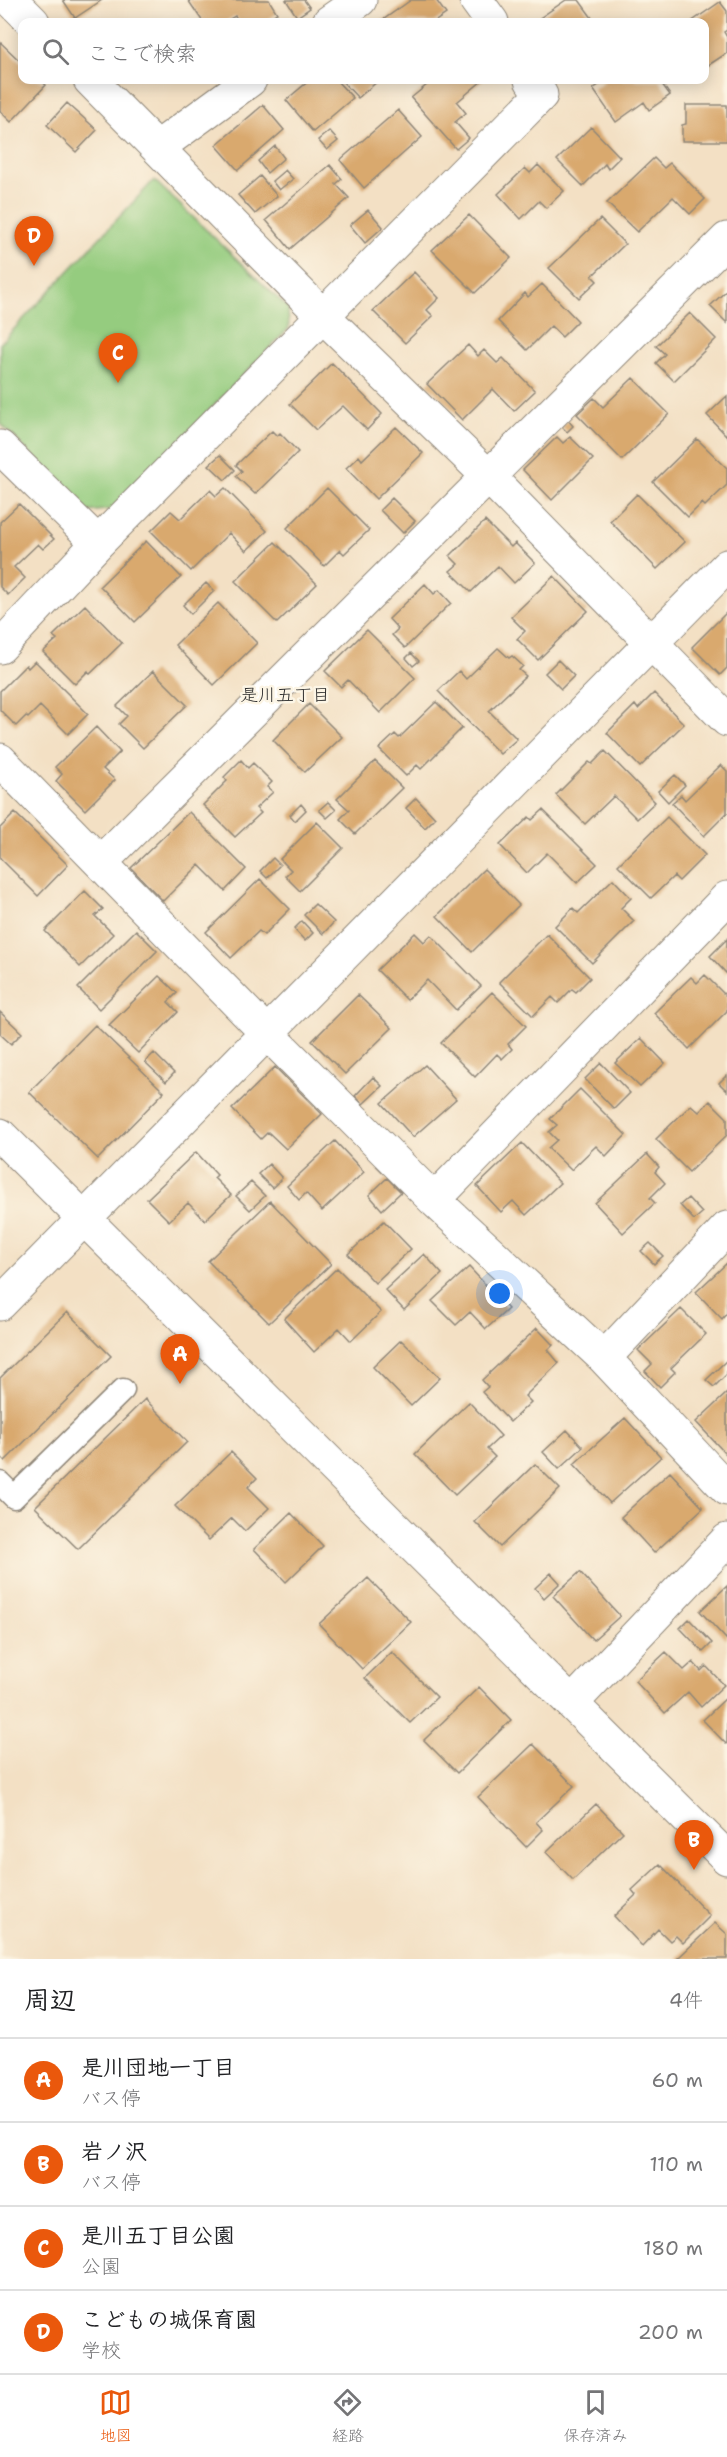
<!DOCTYPE html>
<html lang="ja">
<meta charset="utf-8">
<style>
:root{--surface:#fff;--page:#f2f2f2;--text:#202124;--muted:#757577;--line:#e0e0e0;--accent:#ea580c}
body{margin:0;font-family:"Shantell Sans","Klee One",sans-serif;background:var(--page);color:var(--text)}
.you{position:absolute;left:500px;top:1294px;width:21px;height:21px;margin:-15px;border:4px solid #fff;border-radius:50%;background:#1a73e8;box-shadow:0 0 0 9px #1a73e833}
.badge{display:grid;place-items:center;width:39px;height:39px;border-radius:50%;background:var(--accent);color:#fff;font-size:20px;font-weight:700}
.pin{position:absolute;translate:-50% -50px;filter:drop-shadow(0 2px 3px #0008)}
.pin::after{content:'';position:absolute;top:32px;width:21px;height:18px;background:inherit;clip-path:polygon(0 0,100% 0,50% 100%)}
.list{margin:0;padding:0;list-style:none}
h2{display:flex;justify-content:space-between;align-items:center;height:78px;margin:0;padding:0 24px;font-size:26px}
h2 small{font-size:20px;font-weight:400;color:var(--muted)}
.list li{display:grid;grid-template-columns:39px 1fr auto;gap:18px;align-items:center;box-sizing:border-box;height:84px;padding:0 24px;border-top:2px solid var(--line)}
.list b{display:block;font-size:22px;white-space:nowrap}
.list p{margin:0;font-size:20px;white-space:nowrap;color:var(--muted)}
.list em{font-size:20px;font-style:normal;color:var(--muted)}
.icon{flex:none;width:33px;height:33px;fill:none;stroke:currentColor;stroke-width:2;stroke-linecap:round;stroke-linejoin:round}
.map{position:relative;flex:none;width:727px;height:1959px;overflow:hidden}
.search{position:absolute;background:var(--surface);box-shadow:0 3px 15px #0003;left:18px;right:18px;top:18px;height:66px;display:flex;align-items:center;gap:15px;box-sizing:border-box;padding:0 21px;border-radius:12px;color:var(--muted);font-size:22px}
.sheet{height:414px;background:var(--surface)}
nav{display:flex;justify-content:space-around;align-items:center;box-sizing:border-box;height:84px;border-top:2px solid var(--line);background:var(--surface);font-size:16px;color:var(--muted)}
nav a{display:grid;justify-items:center;gap:3px}
nav .on{color:var(--accent)}
.map>svg:first-child{display:block}
</style>
<div class="map">
<svg width="727" height="1959" viewBox="0 0 727 1959">
<rect width="100%" height="100%" fill="#fcf5e5"/>
<filter id="ink" filterUnits="userSpaceOnUse"><feTurbulence type="fractalNoise" baseFrequency=".0167" numOctaves="2"/><feDisplacementMap in="SourceGraphic" scale="12" xChannelSelector="R" yChannelSelector="G"/><feConvolveMatrix kernelMatrix="1 2 1 2 8 2 1 2 1" color-interpolation-filters="sRGB"/></filter>
<filter id="wash" filterUnits="userSpaceOnUse"><feTurbulence type="fractalNoise" baseFrequency=".008" numOctaves="4" result="noise"/><feDisplacementMap in="SourceGraphic" scale="24" xChannelSelector="R" yChannelSelector="G"/><feGaussianBlur stdDeviation="1.35" result="paint"/><feColorMatrix in="noise" values="0 0 0 0 0 0 0 0 0 0 0 0 0 0 0 0 0 1.4 0 .05"/><feComposite in="paint" operator="in"/></filter>
<g filter="url(#wash)">
<rect width="100%" height="100%" fill="#f3e0c4"/>
<path fill="#95cc7f" stroke="#607c55" stroke-width="1.5" d="M154 180 288 308 289 328 114 509 87 512 0 423V344Z"/>
<g id="blocks">
<path fill="#d9a96e" d="M63 0H102L75 18Z
M188 0H269L277 13 263 22H240L235 16 225 22H203Z
M286 0H304L310 8 297 17Z
M411 0H436L446 14 434 22H380Z
M566 0H579L595 22H534Z
M720 2 727 11V30L724 32 727 37V53L704 68V22H691Z
M0 42 22 63V80H40L46 85 11 122 0 111Z
M310 80H336L353 98 313 132 286 100Z
M341 80H379L358 98Z
M433 80H483L457 102 466 113 455 122 469 138 456 149 411 98Z
M606 80H659L670 95 649 110 644 102 616 122 593 89Z
M67 103 97 130 76 152 47 125Z
M263 105 284 130 238 170 216 145Z
M686 105H727V141H682V125L686 124Z
M398 110 422 137 364 188 340 160Z
M591 127 620 157 608 169 605 164 583 186 557 160Z
M329 131 338 141 327 150 318 140Z
M275 146 284 158 267 173 258 161Z
M654 158 664 168 670 163 705 199 690 214 673 197 637 232 607 203Z
M330 165 342 179 336 184 349 198 290 249 266 220Z
M538 165 564 191 546 208 539 201 521 219 498 194 525 168 530 173Z
M285 170 293 179 279 190 272 181Z
M260 176 277 196 255 214 238 195Z
M368 210 383 227 365 243 350 225Z
M469 215 511 258 475 293 432 250Z
M600 219 625 244 592 276 597 281 579 298 549 268Z
M414 272 439 298 427 310 433 316 405 343 373 311Z
M542 284 578 321 562 337 551 326 527 350 498 321 525 293 528 297Z
M727 290V323L710 306Z
M690 313 716 339 674 381 656 363 665 354 656 346Z
M468 345 478 356 484 350 497 363 503 358 535 391 514 411 493 389 462 420 427 384Z
M332 363 382 414 367 430 343 406 316 430 290 404Z
M633 378 669 414 622 460 577 414 594 398 603 407Z
M727 396V436L707 415Z
M568 420 573 426 567 432 562 427Z
M396 427 423 453 376 499 346 468 359 456 362 460Z
M272 431 277 436 280 433 298 452 255 494 236 476 242 471 236 465Z
M557 437 563 443 570 437 593 459 552 500 523 470Z
M697 439 727 468V485L705 506 702 503 688 517 653 482Z
M220 455 235 470 225 480 209 465Z
M225 488 267 531 246 551 229 533 191 571 151 531 171 511 180 519 210 490 216 496Z
M327 488 369 530 344 554 340 550 324 566 287 528Z
M637 494 685 542 657 569 610 521Z
M392 498 415 521 403 533 380 510Z
M19 504 54 539 43 549 38 544 14 567 25 578 8 595 0 587V522Z
M485 521 511 547 515 543 535 563 514 583 498 566 471 592 450 571 458 564 450 556Z
M146 541 181 577 135 622 100 586Z
M275 542 317 584 277 623 235 581Z
M554 576 588 611 538 660 517 639 525 631 511 617Z
M206 583 214 591 191 614 183 605Z
M425 584 434 594 439 590 451 603 405 648 392 635 398 629 389 619Z
M218 603 257 643 214 685 175 645Z
M85 605 122 643 90 674 88 671 75 684 43 652 57 639 53 636Z
M727 612V668L720 675 692 647Z
M367 630 415 678 380 713 348 680 341 687 325 671Z
M498 648 509 658 512 656 523 666 519 670 526 676 489 711 517 739 500 754 438 691 459 671 466 679Z
M411 653 419 661 413 666 406 658Z
M558 660 574 676 561 689 545 673Z
M35 661 88 714 68 734 40 706 28 718 26 716 16 726 0 710V691L26 665 28 668Z
M153 671 187 705 143 748 119 724 127 716 117 706Z
M654 693 684 724 640 767 607 733 635 705 638 709Z
M436 702 462 728 421 769 417 765 406 776 379 749 395 734 399 738Z
M309 704 342 737 305 772 273 740Z
M96 727 120 752 103 769 115 780 85 810 56 781 62 774 55 767Z
M605 751 655 802 637 819 614 796 585 824 556 795 589 762 592 764Z
M241 760 248 768 253 763 272 782 267 787 273 792 256 808 261 813 235 837 203 805 227 781 224 777Z
M375 761 402 788 355 834 340 819 349 810 337 799Z
M721 765 727 771V813L704 836 672 803 681 795 685 800Z
M675 775 685 785 668 802 658 791Z
M416 798 435 818 425 828 406 808Z
M328 802 336 810 327 818 319 810Z
M301 804 306 810 295 821 290 815Z
M543 810 597 864 577 883 547 853 527 873 500 845 529 817 532 820Z
M189 812 246 869 225 891 199 865 163 901 131 868Z
M15 813 68 865 38 896 0 858V828Z
M667 817 705 855 679 881 674 876 651 898 618 865Z
M317 822 343 848 300 891 285 876 291 870 280 859Z
M273 858 280 865 267 878 260 871Z
M484 869 519 905 472 952 437 916Z
M260 879 290 909 264 935 259 931 231 958 206 932Z
M613 879 631 898 621 908 634 921 592 963 555 926 573 908 578 913Z
M85 891 103 909 95 916 113 934 80 967 45 931Z
M315 904 334 922 323 934 304 915Z
M302 921 313 933 305 941 294 929Z
M136 930 157 951 99 1009 78 988Z
M415 933 424 942 431 935 481 986 456 1010 427 980 407 1000 377 970Z
M547 934 590 978 576 992 572 989 558 1003 552 997 533 1016 499 982Z
M727 939V974L710 956Z
M705 975 727 997V1011L689 1049 654 1013 691 977 697 983Z
M159 976 177 993 168 1002 178 1012 138 1053 109 1025Z
M492 992 526 1026 508 1044 512 1049 502 1059 497 1054 475 1077 441 1043Z
M358 995 392 1028 345 1074 312 1041Z
M0 1012 22 1033 11 1044 0 1034Z
M95 1025 164 1092 98 1159 29 1092Z
M641 1038 665 1063 640 1087 615 1063Z
M154 1053 174 1073 166 1082 145 1062Z
M601 1063 630 1093 614 1109 585 1079Z
M425 1065 456 1099 413 1137 382 1103Z
M275 1067 322 1114 286 1149 268 1132 261 1139 232 1109Z
M727 1075V1091L719 1083Z
M373 1077 382 1086 363 1104 355 1096Z
M580 1089 626 1135 606 1156 596 1146 571 1170 548 1148 557 1140 549 1132 557 1125 550 1119Z
M710 1101 727 1118V1135L689 1172 656 1139 691 1105 699 1112Z
M335 1141 364 1172 322 1211 306 1193 299 1200 287 1186Z
M522 1143 560 1183 526 1215 513 1201 501 1212 477 1186Z
M196 1152 217 1175 214 1178 231 1195 205 1220 188 1203 169 1221 147 1199Z
M647 1154 659 1167 655 1172 665 1183 650 1198 655 1203 623 1233 595 1203Z
M269 1164 282 1178 272 1188 258 1174Z
M387 1178 401 1192 382 1210 369 1195Z
M251 1182 265 1196 250 1210 236 1196Z
M688 1198 702 1213 694 1220 680 1205Z
M270 1201 331 1264 269 1323 208 1261Z
M384 1221 411 1249 375 1283 348 1254Z
M650 1243 663 1256 654 1264 641 1251Z
M424 1254 442 1274 404 1310 385 1290Z
M727 1263V1313L722 1319 696 1292Z
M469 1267 508 1309 486 1329 470 1312 456 1325 432 1301Z
M337 1268 381 1312 351 1341 339 1328 314 1352 284 1319Z
M681 1309 706 1334 671 1368 675 1372 660 1387 645 1371 652 1364 638 1350Z
M67 1312 111 1356 5 1461 0 1456V1378Z
M537 1328 553 1345 548 1350 559 1363 525 1396 531 1402 510 1422 482 1392 488 1387 482 1380Z
M401 1340 440 1378 411 1406 373 1367Z
M727 1360V1374L714 1387 706 1380Z
M727 1393V1455L696 1422Z
M145 1399 187 1442 78 1549 35 1507Z
M469 1402 501 1436 487 1449 495 1457 455 1495 415 1454Z
M625 1418 661 1457 610 1503 574 1464Z
M567 1430 583 1447 559 1469 543 1452Z
M231 1452 257 1478 248 1487 269 1508 245 1531 232 1518 209 1540 175 1506Z
M535 1464 560 1489 500 1547 475 1522Z
M670 1472 703 1508 654 1553 621 1517Z
M291 1513 323 1546 286 1582 254 1549Z
M580 1572 620 1616 593 1640 553 1596Z
M551 1573 560 1583 544 1598 535 1588Z
M368 1578 411 1622 362 1669 319 1624Z
M727 1586V1640L700 1611Z
M689 1619 712 1643 703 1652 680 1628Z
M392 1652 437 1697 410 1723 365 1678Z
M666 1652 684 1670 693 1662 701 1671 706 1666 724 1685 701 1707 688 1692 665 1713 635 1681Z
M479 1687 511 1720 457 1773 424 1740Z
M727 1697V1743L726 1744 703 1720Z
M533 1744 574 1786 536 1822 543 1830 526 1847 478 1797Z
M596 1804 623 1832 573 1880 546 1852Z
M660 1864 710 1916 683 1943 676 1936 670 1941 658 1929 642 1946 614 1916 636 1895 632 1890Z
M715 1923 727 1934V1959H677Z"/>
</g>
</g>
<g filter="url(#ink)">
<use href="#blocks" fill-opacity="0" stroke="#8f8678" stroke-width="1.5"/>
<g fill="none" stroke-linecap="round" stroke-linejoin="round">
<defs>
<path id="service" d="M0 1483 14 1497 123 1390"/>
<path id="minor" d="M11 0 33 22
M476 0 492 22
M329 22 360 0
M90 80 324 317 489 477 727 720
M157 148 250 80
M0 447 98 543
M0 647 98 543 541 95 531 80
M0 760 249 1015 434 1200 604 1358 727 1489
M101 862 727 239
M434 1200 727 898
M0 1304 727 566
M604 1358 727 1228
M572 1703 727 1540"/>
<path id="tertiary" d="M0 1135 727 1858"/>
</defs>
<use href="#service" stroke="#8f8678" stroke-width="25"/>
<use href="#minor" stroke="#8f8678" stroke-width="35"/>
<use href="#tertiary" stroke="#8f8678" stroke-width="35"/>
<use href="#service" stroke="#fff" stroke-width="22"/>
<use href="#minor" stroke="#fff" stroke-width="33"/>
<use href="#tertiary" stroke="#fff" stroke-width="33"/>
</g>
</g>
<g text-anchor="middle" stroke-width="5" stroke-linejoin="round" paint-order="stroke">
<g font-size="18" fill="#2b2b2b" stroke="#fcf5e5">
<text x="285" y="701">是川五丁目</text>
</g>
</g>
</svg>
<div class="you"></div>
<div class="pin badge" style="left:180px;top:1384px">A</div>
<div class="pin badge" style="left:694px;top:1870px">B</div>
<div class="pin badge" style="left:118px;top:383px">C</div>
<div class="pin badge" style="left:34px;top:266px">D</div>
<div class="search"><svg class="icon" aria-label="search" viewBox="0 0 24 24"><circle cx="10" cy="10" r="6"/><path d="M15 15l6 6"/></svg>ここで検索</div>
</div>
<section class="sheet">
<h2>周辺<small>4件</small></h2>
<ul class="list">
<li><span class="badge">A</span><div><b>是川団地一丁目</b><p>バス停</p></div><em>60 m</em></li>
<li><span class="badge">B</span><div><b>岩ノ沢</b><p>バス停</p></div><em>110 m</em></li>
<li><span class="badge">C</span><div><b>是川五丁目公園</b><p>公園</p></div><em>180 m</em></li>
<li><span class="badge">D</span><div><b>こどもの城保育園</b><p>学校</p></div><em>200 m</em></li>
</ul>
</section>
<nav>
<a class="on"><svg class="icon" aria-label="map" viewBox="0 0 24 24"><path d="M3 6l6-2 6 2 6-2v14l-6 2-6-2-6 2zM9 4v14M15 6v14"/></svg>地図</a>
<a><svg class="icon" aria-label="directions" viewBox="0 0 24 24"><path d="M12 3l9 9-9 9-9-9zM9 14v-3h6M13 9l2 2-2 2"/></svg>経路</a>
<a><svg class="icon" aria-label="saved" viewBox="0 0 24 24"><path d="M7 4h10v16l-5-4-5 4z"/></svg>保存済み</a>
</nav>
